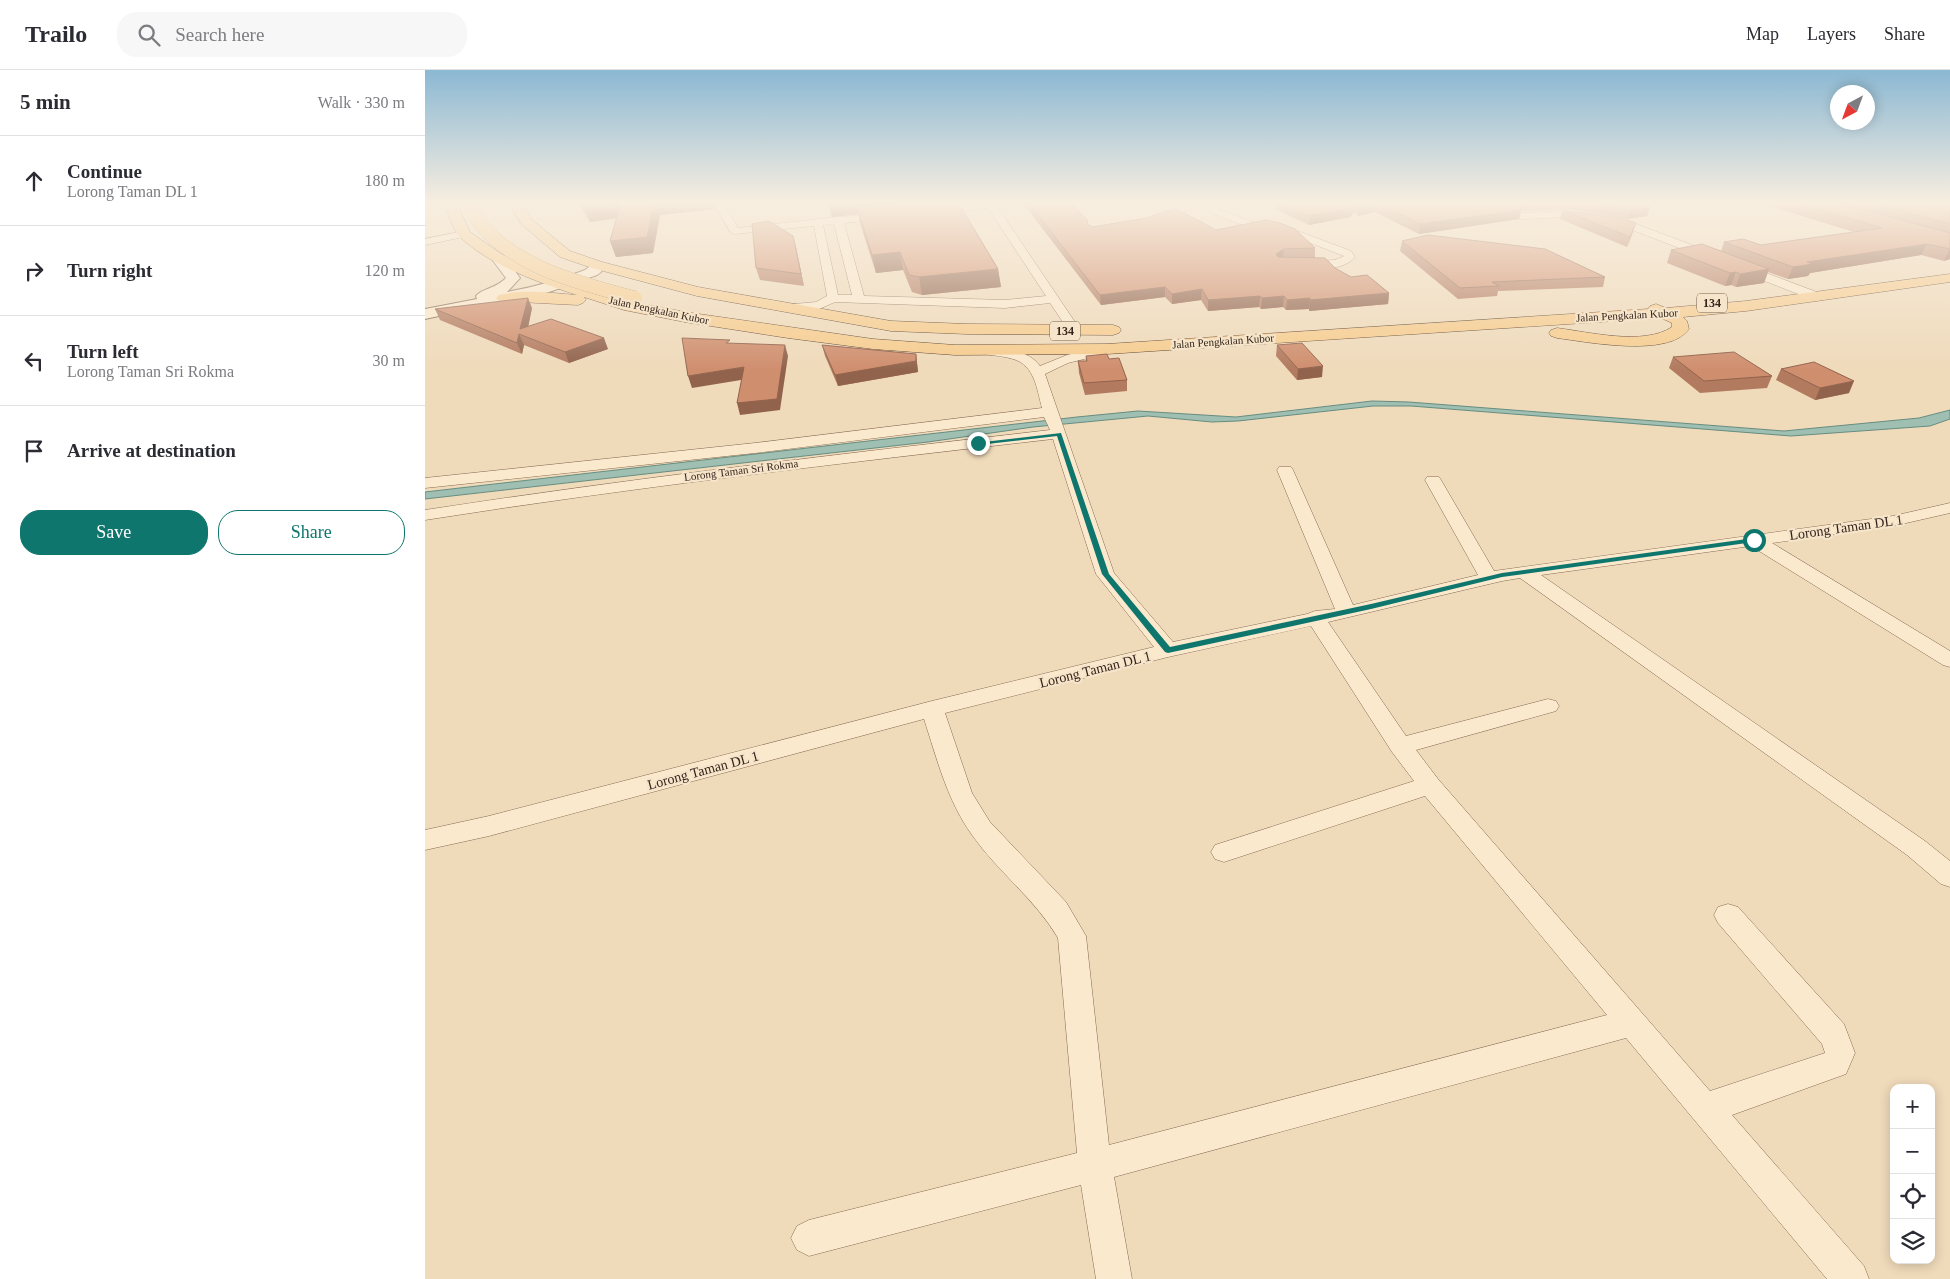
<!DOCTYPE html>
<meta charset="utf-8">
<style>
:root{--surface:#fff;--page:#f7f7f7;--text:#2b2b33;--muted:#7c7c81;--line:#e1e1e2;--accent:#0f766e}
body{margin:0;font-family:Georgia,serif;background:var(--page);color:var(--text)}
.controls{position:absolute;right:15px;bottom:15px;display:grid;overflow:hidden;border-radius:10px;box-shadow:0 2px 12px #0003}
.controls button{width:45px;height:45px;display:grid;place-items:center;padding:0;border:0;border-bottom:1px solid var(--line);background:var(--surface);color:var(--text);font:25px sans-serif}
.compass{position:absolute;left:1405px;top:15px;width:45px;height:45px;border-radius:50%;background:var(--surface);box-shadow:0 2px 12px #0003;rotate:221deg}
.stop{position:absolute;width:15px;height:15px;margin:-11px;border:4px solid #0f766e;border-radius:50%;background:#fff}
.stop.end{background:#0f766e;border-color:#fff;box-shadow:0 1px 5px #0008}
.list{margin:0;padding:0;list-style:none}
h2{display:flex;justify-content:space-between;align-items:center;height:65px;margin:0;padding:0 20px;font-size:21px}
h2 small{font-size:16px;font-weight:400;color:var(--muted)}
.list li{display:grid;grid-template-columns:32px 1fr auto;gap:15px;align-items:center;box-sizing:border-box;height:90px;padding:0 20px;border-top:1px solid var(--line)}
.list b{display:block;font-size:19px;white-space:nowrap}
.list p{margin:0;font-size:16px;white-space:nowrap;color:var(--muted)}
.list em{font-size:16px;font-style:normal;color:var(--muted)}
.actions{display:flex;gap:10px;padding:15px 20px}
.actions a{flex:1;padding:11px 0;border:1px solid var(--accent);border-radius:20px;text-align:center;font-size:18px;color:var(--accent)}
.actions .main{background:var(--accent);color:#fff}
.icon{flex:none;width:28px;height:28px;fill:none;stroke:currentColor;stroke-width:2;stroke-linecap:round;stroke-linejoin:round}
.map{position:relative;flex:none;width:1525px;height:1209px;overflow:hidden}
header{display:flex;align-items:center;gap:30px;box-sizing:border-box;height:70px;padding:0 25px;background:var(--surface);border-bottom:1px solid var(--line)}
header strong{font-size:24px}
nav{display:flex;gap:28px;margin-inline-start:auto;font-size:18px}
.search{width:350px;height:45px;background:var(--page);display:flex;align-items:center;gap:12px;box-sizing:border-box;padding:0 18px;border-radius:20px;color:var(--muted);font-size:19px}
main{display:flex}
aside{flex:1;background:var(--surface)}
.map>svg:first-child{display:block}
</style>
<header>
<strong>Trailo</strong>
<div class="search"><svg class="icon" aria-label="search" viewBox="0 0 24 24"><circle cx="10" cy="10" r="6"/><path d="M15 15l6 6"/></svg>Search here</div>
<nav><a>Map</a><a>Layers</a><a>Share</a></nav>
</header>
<main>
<aside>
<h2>5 min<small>Walk · 330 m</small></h2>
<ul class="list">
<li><svg class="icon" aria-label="ahead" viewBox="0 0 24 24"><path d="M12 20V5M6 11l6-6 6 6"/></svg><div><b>Continue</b><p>Lorong Taman DL 1</p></div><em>180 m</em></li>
<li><svg class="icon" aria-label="right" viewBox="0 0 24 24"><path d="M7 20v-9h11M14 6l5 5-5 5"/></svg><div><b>Turn right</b></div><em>120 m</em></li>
<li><svg class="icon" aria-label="left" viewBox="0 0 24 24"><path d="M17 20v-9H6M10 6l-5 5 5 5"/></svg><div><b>Turn left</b><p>Lorong Taman Sri Rokma</p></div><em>30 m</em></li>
<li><svg class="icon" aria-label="arrive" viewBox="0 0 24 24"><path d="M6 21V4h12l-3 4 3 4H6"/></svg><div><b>Arrive at destination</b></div></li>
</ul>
<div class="actions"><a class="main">Save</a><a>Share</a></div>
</aside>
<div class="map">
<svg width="1525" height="1209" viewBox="0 0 1525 1209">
<rect width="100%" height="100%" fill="#efdaba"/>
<path fill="#9fbfb3" stroke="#678d80" d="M947 331 984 332 1359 361 1494 348 1525 340V349L1505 356 1366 366 986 336H948L813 351 787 352 723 346 608 357 503 372 0 429V422L652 347 713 341 811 347Z"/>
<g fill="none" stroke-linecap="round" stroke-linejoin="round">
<defs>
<path id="minor" d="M288 132H298L313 158 413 147 464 144 466 146 461 149 419 153 439 226 580 230 621 226 563 138 509 144 504 141 509 138 569 132 656 261 654 264H646L625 233 580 238 410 232 394 239 359 241 357 238 359 235 391 232 402 226 389 156 310 164 306 163ZM409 154 427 225H413L398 155Z
M765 132H781L795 140 830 153 840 152 862 157 926 181 930 187C919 201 890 200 873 196L871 194C881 185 905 196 919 186L855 161 840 158H825L789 144 774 135 732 153H724L723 151Z
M1142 141 1203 151 1397 224 1399 227 1393 231 1389 230 1197 156 1142 147 1097 149 1092 146 1097 143Z
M39 161 43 162 44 164 43 166 0 175V169Z
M682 275 689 279 687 282 643 293 620 304 689 503 748 572 882 544 890 541 910 539 852 400 854 397H866L868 400 928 535 1053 505 1000 410 1002 407H1014L1016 410 1069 501 1468 446 1525 433V443L1468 456 1347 473 1525 581V597L1518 595 1326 476 1116 505 1500 771 1525 791V817L1516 814 1482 785 1095 508 1077 511 903 552 981 666 1123 629 1131 631 1134 636 1131 641 991 680 1013 709 1285 1021 1400 983 1397 974 1293 853 1289 845 1293 837 1303 834 1313 837 1419 954 1430 983 1421 1004 1307 1045 1439 1196 1444 1209H1402L1201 968 689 1107 707 1209H671L656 1115 384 1186 372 1180 366 1168 372 1156 384 1150 652 1083 633 868C610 829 573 802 547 765 522 730 512 689 499 649L64 766 0 780V760L64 746 507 631 729 577 671 504 628 369C418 393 209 417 0 450V440C208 408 416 384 625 360L619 347 330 383 0 418V408L330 373 617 338C612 320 610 295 588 289 579 286 570 286 560 284L558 281 560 278 565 277C583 280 603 280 615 296L642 285ZM886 556 967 682 989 711 790 775 786 782 790 789 799 792 1000 726 1182 945 684 1075 661 866 641 832 565 752 547 723 520 643 743 587Z"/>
<path id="tertiary" d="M73 184 78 185 95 208 82 222C109 217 135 210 160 200 166 197 165 193 172 191L179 195 176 202 172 205 124 222 0 249V239L52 229 51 226C58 218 70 219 81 208L66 188Z"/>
<path id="primary" d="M19 132H31L45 162 78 185 140 212 202 231 260 242 448 269 530 275 682 274 1223 239 1225 236 1231 234 1241 238 1321 231 1525 204V212L1321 241 1258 247 1262 251 1264 259C1244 288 1163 272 1132 268L1126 266 1124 263 1126 260 1132 258C1164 262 1219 276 1247 257V253L1236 248 682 284 530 285 448 279 363 268 260 252 199 240 159 227 161 230 158 233 153 235 74 231 71 228 74 225C98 219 127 223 152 225 115 213 64 195 35 167 27 160 23 142 19 132Z
M84 132H96L106 149 145 181 177 192 273 217 466 251 542 254 688 255 694 257 696 260 694 263 688 265 542 264 466 261 272 226 167 198 135 187 96 154Z"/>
</defs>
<use href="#minor" stroke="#866a54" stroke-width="1"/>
<use href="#tertiary" stroke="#866a54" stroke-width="2"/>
<use href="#primary" stroke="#533929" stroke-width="1"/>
<use href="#minor" fill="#fae9cd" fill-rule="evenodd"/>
<use href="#tertiary" fill="#fae9cd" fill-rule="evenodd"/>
<use href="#primary" fill="#f6cc8e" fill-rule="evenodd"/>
<defs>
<path id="primary-bridge" d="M45 132C48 139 50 147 55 153 90 198 157 214 210 228"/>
</defs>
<use href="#primary-bridge" stroke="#533929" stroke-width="14" stroke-linecap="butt"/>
<use href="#primary-bridge" stroke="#f6cc8e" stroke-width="14"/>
</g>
<path fill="#b27a5f" d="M152 132H288L290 139 235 145 228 183 191 187 185 171 191 148 165 152Z
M403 132H533L573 199 576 217 497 225 487 222 478 200 451 203 435 153 433 144 407 147Z
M597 132H646L663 154 667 157 791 160 890 178V188L926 207 964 223 963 234 884 241V239L861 240 858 237 836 239 834 237 783 241 776 230 747 234 740 227 676 235Z
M850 132H1210L1225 137 1222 146 1203 149 1142 139 1097 141 1096 142 1094 149 994 164 950 142 933 146 929 142 925 147 884 155 850 139Z
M1331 132H1525V189L1519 191 1496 185 1385 203 1383 206 1363 209 1343 202 1339 213 1311 217 1306 215 1300 216 1242 193 1246 180 1296 181 1299 172 1336 175 1429 162Z
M1137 140 1208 162 1202 177 1135 149Z
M368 166 379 216 335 210 331 198Z
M977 171 1180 207 1178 217 1073 221 1072 226 1033 229 975 181Z
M107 238 103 257 183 279 144 293 99 275 97 284 15 250 10 239Z
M397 275 491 284 493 302 413 316 400 286Z
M852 275 897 307 872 310 851 286Z
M661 286 684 289 702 310V321L660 325 654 303 653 291H661Z
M1248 287 1347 306 1342 318 1275 323 1244 298Z
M1356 299 1424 323 1390 330 1351 310Z"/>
<path fill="#91634d" d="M196 132 201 147 165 152 159 137Z
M229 132H288L290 139 235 145 228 183 191 187 185 171Z
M447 132H527L432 137 433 144 407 147 404 136Z
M1099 132 1094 149 994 164 995 154 1092 136Z
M930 133 929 142 925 147 884 155V146Z
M952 133 950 142 933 146 934 136Z
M1225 137 1222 146 1203 149 1205 140Z
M1211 153 1208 162 1202 177 1205 167Z
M368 166 371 177 379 216 376 204Z
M1502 174 1496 185 1385 203 1383 206 1363 209 1368 197 1382 192Z
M859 179 858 189 850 194 851 184Z
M1525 179V189L1519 191 1524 180Z
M475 182 478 200 451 203 447 185Z
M573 199 576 217 497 225 494 207Z
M1344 199 1339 213 1311 217 1315 204Z
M1311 202 1306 215 1300 216 1305 203Z
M740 217V227L676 235 675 225Z
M777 219 776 230 747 234V224Z
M964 223 963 234 884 241 885 230Z
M835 226 834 237 783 241V230Z
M859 226 858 237 836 239 837 228Z
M103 228 107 238 101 267 95 259Z
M885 228 884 239 861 240 862 230Z
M94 264 99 275 97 284 92 273Z
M179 268 183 279 144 293 140 282Z
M360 275 363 286 355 340 315 345 312 333Z
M491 284 493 302 413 316 410 305Z
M898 296 897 307 872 310 873 299Z
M319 297 322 309 267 318 263 306Z
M1429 311 1424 323 1390 330 1395 318Z"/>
<path fill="#cf8e6e" stroke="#91634d" d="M156 132H194L159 137Z
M196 132H229L222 167 185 171Z
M403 132H447L404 136Z
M488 132H533L573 199 494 207 484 205 475 182 447 185 432 137Z
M603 132H646L663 151 662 154 667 157 722 148 740 141 752 139 791 160 841 150 855 153 870 159 890 178 859 179 851 184 853 187 900 188 910 198 926 207 942 205 964 223 885 230V228L862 230 859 226 837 228 835 226 783 230 777 219 747 224 740 217 675 225Z
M854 132H1102H1099L1092 136 1096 140 995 154 952 133 934 136 930 133 926 138 884 146Z
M1155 132H1210L1225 137 1205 140Z
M1369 132H1410L1525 163V179L1502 174 1382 192 1388 194 1368 197 1299 172 1318 169 1336 175 1457 158Z
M1444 132H1525V154Z
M1137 140 1199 149 1211 153 1205 167Z
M344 151 368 166 376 204 331 198 327 154Z
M1003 165 1120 179 1180 207 1067 212 1074 216 1035 218 977 171Z
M1277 174 1344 199 1315 204 1311 202 1305 203 1246 180Z
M103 228 95 259 126 249 179 268 140 282 94 264 92 273 10 239Z
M257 268 305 270 301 273 360 275 352 329 312 333 319 297 263 306Z
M877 273 898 296 873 299 852 275Z
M397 275 491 284V291L410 305Z
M1309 282 1347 306 1279 311 1248 287Z
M682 284 684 289 694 288 702 310 659 313 653 291H662L661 286Z
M1389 292 1429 311 1395 318 1356 299Z"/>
<linearGradient id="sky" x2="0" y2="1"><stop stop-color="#8bb8d3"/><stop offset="0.44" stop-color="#f8eee0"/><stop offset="1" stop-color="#f8eee0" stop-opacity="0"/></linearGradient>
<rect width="1525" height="301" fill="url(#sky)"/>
<path fill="#0f766e" d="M636 363 684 504 745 577 946 534 1077 503 1329 468 1332 470 1329 472 1077 507 946 539 743 583 740 582 677 504 632 366 553 375 550 373Z"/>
<g text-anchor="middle" stroke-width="4.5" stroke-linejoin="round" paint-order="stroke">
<g font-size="11" fill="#34241a" stroke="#f6e5ca">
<text transform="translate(234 240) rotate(12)" y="4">Jalan Pengkalan Kubor</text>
<text transform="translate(1202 245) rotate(-3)" y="4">Jalan Pengkalan Kubor</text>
<text transform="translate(798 271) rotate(-4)" y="4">Jalan Pengkalan Kubor</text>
<text transform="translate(316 400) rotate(-7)" y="4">Lorong Taman Sri Rokma</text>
</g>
<g fill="#f6e5ca" stroke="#6e5e4f" stroke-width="1">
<rect x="1272" y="223.5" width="30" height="19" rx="4"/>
<rect x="625" y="251.5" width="30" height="19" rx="4"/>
</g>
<g font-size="12" font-weight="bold" fill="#34241a">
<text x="1287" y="237">134</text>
<text x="640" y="265">134</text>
</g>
<g font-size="14" fill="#34241a" stroke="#f6e5ca">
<text transform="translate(1421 457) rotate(-8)" y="5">Lorong Taman DL 1</text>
<text transform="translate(670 599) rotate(-14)" y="5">Lorong Taman DL 1</text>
<text transform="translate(278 700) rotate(-15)" y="5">Lorong Taman DL 1</text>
</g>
</g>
</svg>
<div class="controls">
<button>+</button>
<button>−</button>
<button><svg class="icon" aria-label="locate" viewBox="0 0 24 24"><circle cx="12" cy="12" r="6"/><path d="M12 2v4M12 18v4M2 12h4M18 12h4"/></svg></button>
<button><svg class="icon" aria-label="layers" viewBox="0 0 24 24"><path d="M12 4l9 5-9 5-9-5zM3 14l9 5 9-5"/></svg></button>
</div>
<svg class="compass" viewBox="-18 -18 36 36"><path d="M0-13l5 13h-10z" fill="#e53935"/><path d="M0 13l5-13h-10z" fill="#7c7c81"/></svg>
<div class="stop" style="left:1329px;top:470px"></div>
<div class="stop end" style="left:553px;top:373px"></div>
</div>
</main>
